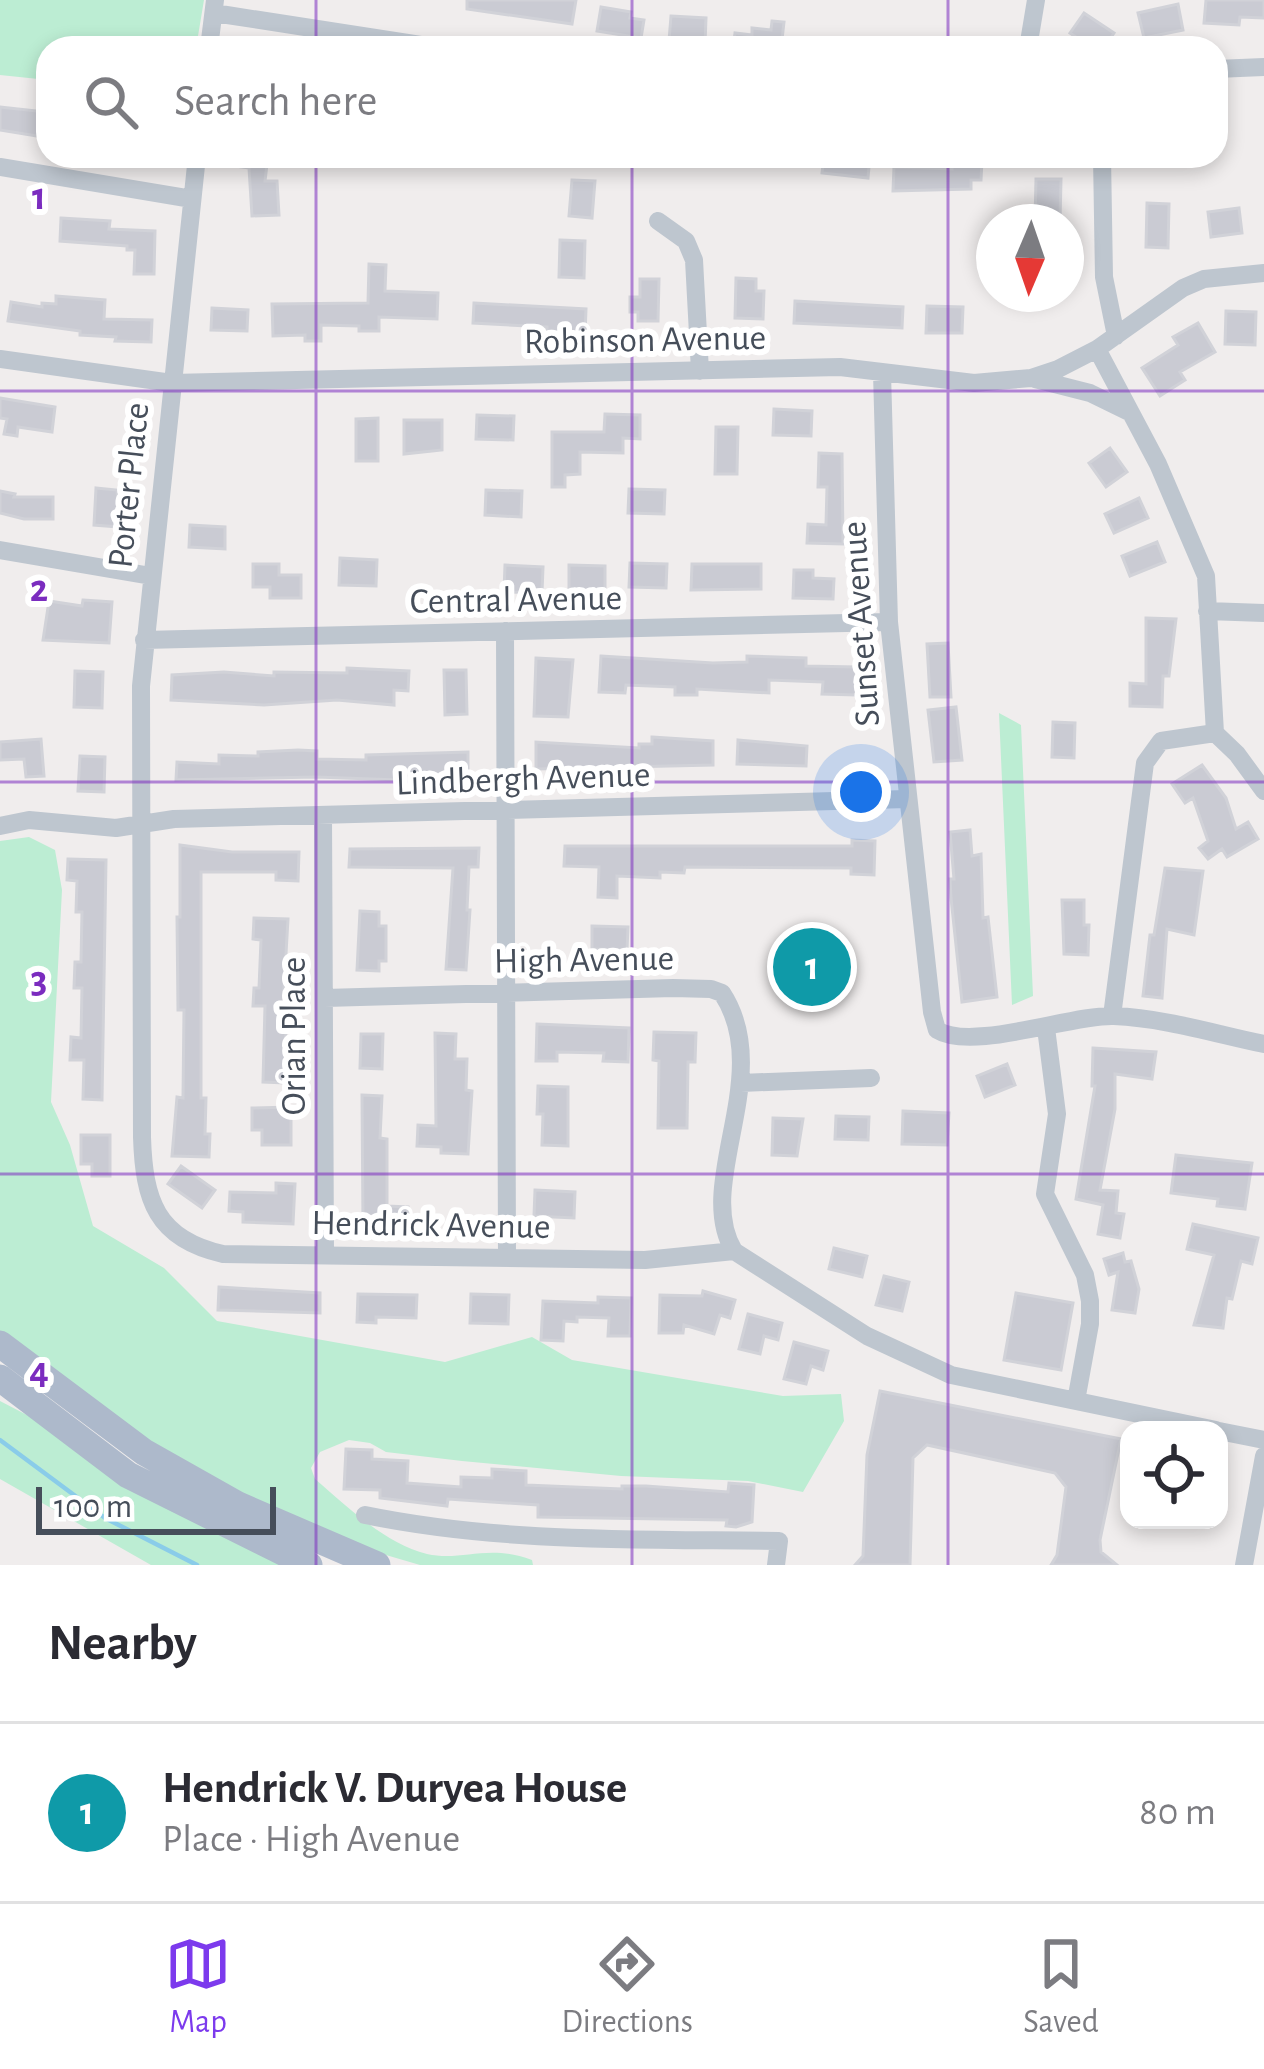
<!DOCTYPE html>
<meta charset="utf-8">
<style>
:root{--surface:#fff;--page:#f2f2f3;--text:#2b2b33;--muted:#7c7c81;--line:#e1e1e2;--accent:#7c3aed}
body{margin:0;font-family:"Alegreya Sans",sans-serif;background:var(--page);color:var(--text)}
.controls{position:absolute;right:36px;bottom:36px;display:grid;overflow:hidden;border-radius:24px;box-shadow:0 6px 18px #0003}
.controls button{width:108px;height:108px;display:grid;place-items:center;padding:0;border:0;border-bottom:3px solid var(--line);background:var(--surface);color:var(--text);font:60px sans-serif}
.compass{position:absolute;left:976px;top:204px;width:108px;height:108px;border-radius:50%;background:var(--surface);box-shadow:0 6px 18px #0003;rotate:182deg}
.scale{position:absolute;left:36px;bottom:30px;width:240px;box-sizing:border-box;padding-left:12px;border:6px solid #464e5a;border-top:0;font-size:33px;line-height:42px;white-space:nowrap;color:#464e5a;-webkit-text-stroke:9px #fff;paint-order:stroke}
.you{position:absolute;left:861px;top:792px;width:42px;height:42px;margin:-30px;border:9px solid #fff;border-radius:50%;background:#1a73e8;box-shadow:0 0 0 18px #1a73e833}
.badge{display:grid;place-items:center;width:78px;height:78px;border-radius:50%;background:var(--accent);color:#fff;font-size:39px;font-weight:700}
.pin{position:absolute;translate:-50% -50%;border:6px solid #fff;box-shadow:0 3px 12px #0006}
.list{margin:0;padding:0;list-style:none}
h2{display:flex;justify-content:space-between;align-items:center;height:156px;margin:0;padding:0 48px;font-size:51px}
h2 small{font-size:39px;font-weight:400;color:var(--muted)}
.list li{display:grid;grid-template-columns:78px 1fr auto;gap:36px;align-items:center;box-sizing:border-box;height:180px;padding:0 48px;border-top:3px solid var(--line)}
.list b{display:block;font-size:45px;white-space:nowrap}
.list p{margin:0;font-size:39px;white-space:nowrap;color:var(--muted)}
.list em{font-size:39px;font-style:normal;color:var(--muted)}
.icon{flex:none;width:66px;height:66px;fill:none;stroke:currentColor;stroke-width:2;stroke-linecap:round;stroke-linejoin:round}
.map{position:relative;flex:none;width:1264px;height:1565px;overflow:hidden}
.search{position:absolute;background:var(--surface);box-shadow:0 6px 18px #0003;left:36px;right:36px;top:36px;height:132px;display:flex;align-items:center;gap:30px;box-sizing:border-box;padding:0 42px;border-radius:36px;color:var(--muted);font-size:45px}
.sheet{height:336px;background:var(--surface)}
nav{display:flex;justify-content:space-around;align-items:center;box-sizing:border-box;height:168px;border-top:3px solid var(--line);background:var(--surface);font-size:33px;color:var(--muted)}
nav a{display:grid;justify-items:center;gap:6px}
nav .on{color:var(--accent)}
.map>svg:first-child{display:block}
</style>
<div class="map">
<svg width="1264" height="1565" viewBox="0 0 1264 1565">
<rect width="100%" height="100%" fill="#f0eded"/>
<path fill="#bcedd3" d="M0 0H204L196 48H48V80L0 75Z
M999 713 1021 725 1033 996 1012 1005Z
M29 837 55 850 62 890 51 1102 70 1145 93 1226 164 1268 217 1321 445 1362 532 1337 572 1360 783 1396 841 1394 844 1421 803 1492 748 1481 621 1476 462 1461 386 1452 370 1443 349 1440 320 1452 311 1468 315 1479C348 1507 384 1543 427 1554 462 1562 487 1543 532 1560L533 1565H420L345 1543 272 1514 130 1436 0 1334V841Z
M0 1401 25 1414 307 1565H151L0 1479Z"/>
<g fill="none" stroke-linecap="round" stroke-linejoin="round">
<path stroke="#8acce9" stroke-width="4.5" d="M0 1440 105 1518 197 1565"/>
</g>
<path fill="#cacbd3" stroke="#d1d2d8" stroke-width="3" d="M467 0H576L572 24 467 9Z
M1206 0H1264V18L1240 17 1239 25 1204 23Z
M1178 4 1183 30 1144 38 1138 13Z
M601 7 631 12 630 18 644 20 641 38 597 31Z
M1084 13 1114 33 1104 48H1092L1070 33Z
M671 16 706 18 705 44 669 41Z
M772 21 784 22 781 48H733L735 33 752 35V28L771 30Z
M0 107 46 112 43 137 0 130Z
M221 156H268L265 181H277L279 215 252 216 249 168 221 164Z
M824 156H870L868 178 822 173Z
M952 159 982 160 981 180H971V189L893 191 894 167 952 169Z
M1036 179H1061L1060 222H1035Z
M572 180 595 181 592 218 569 216Z
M1147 203 1169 204 1168 248 1146 247Z
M1239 208 1242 233 1211 237 1208 212Z
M61 218 110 221 109 229 155 231 154 274H134L135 250H127V246L60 241Z
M560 240 585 241 584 278 559 277Z
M369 264 386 265 385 291 438 293 437 319 379 317V331H359V326L321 325V341H305V335L273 336 272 304 368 303Z
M736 278 756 279V291H764L763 319 735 318Z
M640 279H659L658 321H638V312H630V297H640Z
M56 296 105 300 104 319 152 320 151 342 115 341 116 337 80 335V331L8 321 11 302 42 307V303L56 304Z
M795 301 903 307 902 328 794 323Z
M474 303 586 309 585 335 547 334V327L473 323Z
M927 306 963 307 962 333H926Z
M212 308 248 310 247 331 211 330Z
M1226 311 1256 312 1255 345 1225 344Z
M1198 323 1215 352 1180 372 1185 380 1160 396 1142 368 1178 345 1173 337Z
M0 398 55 407 52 432 18 427 17 436 4 434 7 419 0 418Z
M774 409 812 411 811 436 773 435Z
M605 414 640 415V439L623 438V453L580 452V474L565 475V487H552V432H604Z
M477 415 514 416 513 440 476 439Z
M378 418V461H356V419Z
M404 420H442V450L404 454Z
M716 427H738L737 474H715Z
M1110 448 1127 472 1106 487 1089 463Z
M819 453 842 454 843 544 807 543 808 524 826 525 827 487H818Z
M96 488 117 490 120 527 94 525Z
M629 489 665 490 664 514 628 513Z
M486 490 522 491 521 517 485 515Z
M0 491 15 494 14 497H53V519H24L0 513Z
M1139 498 1148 518 1114 533 1105 514Z
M190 525 225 527V549L189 547Z
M1157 542 1165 562 1130 576 1122 556Z
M340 558 377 560 376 586 339 585Z
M630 563 667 564 666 588 629 587Z
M253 564H279V575H301V598H270V587H253Z
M692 564H761V589L691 590Z
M505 565 543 567 542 593 504 592Z
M569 565 605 566V592L569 590Z
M794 570H813V578L834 579 833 599 793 598Z
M83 600 112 602 109 643 43 640 49 601 82 606Z
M1146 618 1176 619 1169 676H1163L1162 707 1130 706V683L1146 684Z
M948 643 951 697H930L927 644Z
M601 656 713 663 747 662V656L806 658V666L856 667V695L822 694 823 682 769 680V693L697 689V695H675V687L626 685 625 693 599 692Z
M536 658 573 660 568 717 534 716Z
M347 668 409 671 408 691 394 690V705L337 700 264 705 171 700 172 675 224 672 274 676V672L347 673Z
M444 670H466L467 714 445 715Z
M75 671 103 672 102 708 74 707Z
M956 707 962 760 934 762 928 710Z
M1053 722 1075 723 1074 758 1052 757Z
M652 737 713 741V765L536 769V742L639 748V744H652Z
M41 739 44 776 26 777 24 759 0 760V742Z
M738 740 807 746 806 766 737 764Z
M298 750 317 751V759L366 760V755L468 752V775L426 774V781L316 777 176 780 177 762 219 764V755L258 756V752Z
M80 756 105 757 104 792 78 791Z
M1202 765 1226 798 1236 829 1248 822 1258 839 1227 857 1222 849 1208 859 1199 848 1208 841 1193 798 1185 803 1172 784Z
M970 830 972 856 981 854 983 918 988 917 997 997 962 1002 951 898 950 879H954L950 832Z
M852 840 875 841 874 875 851 874V868L685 867 684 873 660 872V878L617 876V898L598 897 599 867 564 866 565 846H852Z
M180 845 232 852H299L298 881 276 880V872H201V1098H206L205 1134H210L209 1157 172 1156 177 1097 183 1098 184 1010H178L177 917H180Z
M479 848 478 867H469L467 910H470L466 970 446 969 453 868 349 867 350 849Z
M68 859 106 860 102 1100 83 1099 84 1060H70L71 1037 81 1038 82 988H74L75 962H81L82 912H76L77 881 67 880Z
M1165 868 1203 871 1194 935 1167 929 1162 998 1143 996 1150 935H1154Z
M1062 900H1084V925H1089L1088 955 1064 954Z
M360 911 379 912V926H386V961H379V971L357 970Z
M254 918 288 919 282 1023H286L285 1083 263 1082 265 1006H253L254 988H259L261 940 253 939Z
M592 926 628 927 627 950 592 949Z
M792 931H822V950H833V985L792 984Z
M537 1024 629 1028 628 1062 603 1061 604 1053 557 1052V1061H536Z
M654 1032 696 1033 695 1062H688L687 1128H658L659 1061 653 1060Z
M435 1033 456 1034 455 1059H467L466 1090 472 1091 468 1154 441 1153V1147L417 1146 418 1125 436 1126Z
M361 1034H383L382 1069 360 1068Z
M1093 1048 1156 1052 1152 1079 1115 1074V1109L1100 1190 1118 1191 1116 1213 1124 1214 1120 1238 1098 1234 1103 1205 1076 1199 1095 1086H1092Z
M1007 1064 1015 1085 985 1097 977 1076Z
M538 1086 568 1087V1146L542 1145 543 1114H537Z
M362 1095 382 1096 380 1138 387 1139V1206L408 1207V1226L363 1224Z
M291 1107V1145H262V1130H252V1108Z
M903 1111 949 1113 947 1145 902 1144Z
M836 1116 869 1117 868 1140 835 1139Z
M773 1118 803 1119 797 1156 772 1155Z
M81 1135H110V1176H92V1164H81Z
M1176 1155 1252 1163 1245 1209 1217 1206 1218 1199 1171 1193Z
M181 1166 215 1190 202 1208 168 1184Z
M276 1183 295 1184 293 1224 243 1222V1212L229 1211 230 1192 276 1193Z
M535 1190 575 1192 574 1218 534 1216Z
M1193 1224 1258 1238 1252 1264 1241 1261 1232 1299 1227 1298 1223 1328 1194 1325 1214 1255 1187 1249Z
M834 1248 867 1256 862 1277 829 1269Z
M1123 1253 1125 1262 1131 1261 1139 1289 1135 1313 1112 1310 1118 1272 1109 1275 1104 1259Z
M884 1276 909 1282 902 1311 876 1305Z
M219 1287 320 1293V1313L218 1310Z
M703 1291 735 1300 730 1318 720 1315 714 1334 684 1325 683 1333H659L660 1295 702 1296Z
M1016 1293 1073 1303 1061 1370 1004 1360Z
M358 1294 417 1295 416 1318 376 1317V1323L357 1322Z
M471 1294 509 1295 508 1324 470 1323Z
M598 1297 631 1298 630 1336H608L609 1318 577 1317V1322L564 1321 563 1341 541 1340 543 1301 598 1303Z
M748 1314 782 1323 778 1340 764 1336 760 1354 739 1349Z
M794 1342 828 1351 823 1370 811 1366 806 1384 784 1379Z
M880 1391 1121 1439 1100 1540 1101 1552 1117 1565H1051L1057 1555 1066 1487 1055 1473 927 1445 913 1458 910 1565H855L863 1556 867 1455Z
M346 1449 372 1450V1459L408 1461 407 1483 461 1487V1477L492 1478V1469L526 1471V1485L622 1489V1486H646L728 1492 729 1483 754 1485 752 1522 736 1527 726 1526 727 1520 538 1517V1505L448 1499 447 1506 380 1498V1490L344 1489Z"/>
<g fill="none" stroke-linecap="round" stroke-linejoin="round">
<path stroke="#bec6cf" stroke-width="18" d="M214 13 440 48
M209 48 215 0
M1028 48 1036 0
M1216 69 1264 67
M197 156 141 686 142 1137C144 1200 156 1239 223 1254L645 1260 734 1251 867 1336 951 1375 1216 1430
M1102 156 1104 277 1116 336
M0 167 192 199
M658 221 686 241 694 260 700 371
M1097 349 1158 464 1206 576 1215 733 1237 754 1264 791
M0 359 172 383 840 367 974 383 1031 378 1058 369 1097 349 1183 288 1204 279 1264 273
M882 373 889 622 932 1012 937 1030C972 1052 1073 1014 1114 1016 1164 1018 1216 1034 1264 1044
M1035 379 1090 393 1131 413
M0 550 151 576
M1207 611 1264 613
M505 631 507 1257
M144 640 889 622
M323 816 325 1255
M0 826 29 820 116 828 174 819 907 799
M325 998 673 988 711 989 722 993C776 1075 693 1184 734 1251
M1112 1016 1145 763 1161 741 1215 733
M1046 1028 1057 1114 1045 1194 1085 1275 1090 1301V1324L1076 1401
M741 1083 871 1078
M1219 1431 1264 1440
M365 1515C502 1543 640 1539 779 1541L776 1565
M1244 1565 1264 1456"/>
<path stroke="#adb9cb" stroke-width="27" d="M0 1344 144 1452 238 1505 377 1565
M0 1378 128 1475 309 1565"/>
</g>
<path fill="none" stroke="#7b2cbf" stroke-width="3" stroke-opacity="0.55" d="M316 0V48M632 0V48M948 0V48M316 156V1565M632 156V1565M948 156V1565M0 391H1264M0 782H1264M0 1174H1264"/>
<g text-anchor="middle" stroke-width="12" stroke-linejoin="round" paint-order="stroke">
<g font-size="36" fill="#464e5a" stroke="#fff">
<text transform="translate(645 338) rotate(-1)" y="13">Robinson Avenue</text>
<text transform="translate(127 485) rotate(-84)" y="13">Porter Place</text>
<text transform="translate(516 598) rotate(-1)" y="13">Central Avenue</text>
<text transform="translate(859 624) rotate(-94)" y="13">Sunset Avenue</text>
<text transform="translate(523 777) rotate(-2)" y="13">Lindbergh Avenue</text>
<text transform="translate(584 958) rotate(-1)" y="13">High Avenue</text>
<text transform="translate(292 1036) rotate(-90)" y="13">Orian Place</text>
<text transform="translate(431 1223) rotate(1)" y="13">Hendrick Avenue</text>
</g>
</g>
<g font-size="39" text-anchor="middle" font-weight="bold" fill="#7b2cbf" stroke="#fff" stroke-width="12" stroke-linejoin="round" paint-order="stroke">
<text x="39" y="209">1</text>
<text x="39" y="601">2</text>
<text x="39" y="992">3</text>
<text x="39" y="1383">4</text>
</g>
</svg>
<div class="controls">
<button><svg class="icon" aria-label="locate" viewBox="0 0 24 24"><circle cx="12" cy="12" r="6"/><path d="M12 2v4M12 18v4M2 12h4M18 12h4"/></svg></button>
</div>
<svg class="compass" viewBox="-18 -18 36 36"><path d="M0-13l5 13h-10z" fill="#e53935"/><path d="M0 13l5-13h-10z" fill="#7c7c81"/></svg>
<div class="scale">100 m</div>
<div class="you"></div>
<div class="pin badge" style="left:812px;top:967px;background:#0f9aa8">1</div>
<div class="search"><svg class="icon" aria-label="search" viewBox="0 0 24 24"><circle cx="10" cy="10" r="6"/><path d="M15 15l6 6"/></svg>Search here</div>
</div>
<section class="sheet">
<h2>Nearby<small></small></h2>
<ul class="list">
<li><span class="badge" style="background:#0f9aa8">1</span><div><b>Hendrick V. Duryea House</b><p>Place · High Avenue</p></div><em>80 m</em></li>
</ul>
</section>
<nav>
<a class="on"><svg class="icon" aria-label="map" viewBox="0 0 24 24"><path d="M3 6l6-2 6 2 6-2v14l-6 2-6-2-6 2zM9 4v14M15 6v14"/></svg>Map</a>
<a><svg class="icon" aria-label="directions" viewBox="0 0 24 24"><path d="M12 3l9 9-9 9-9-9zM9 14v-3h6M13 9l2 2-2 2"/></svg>Directions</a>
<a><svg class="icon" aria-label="saved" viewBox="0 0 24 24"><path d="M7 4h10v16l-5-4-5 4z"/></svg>Saved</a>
</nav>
